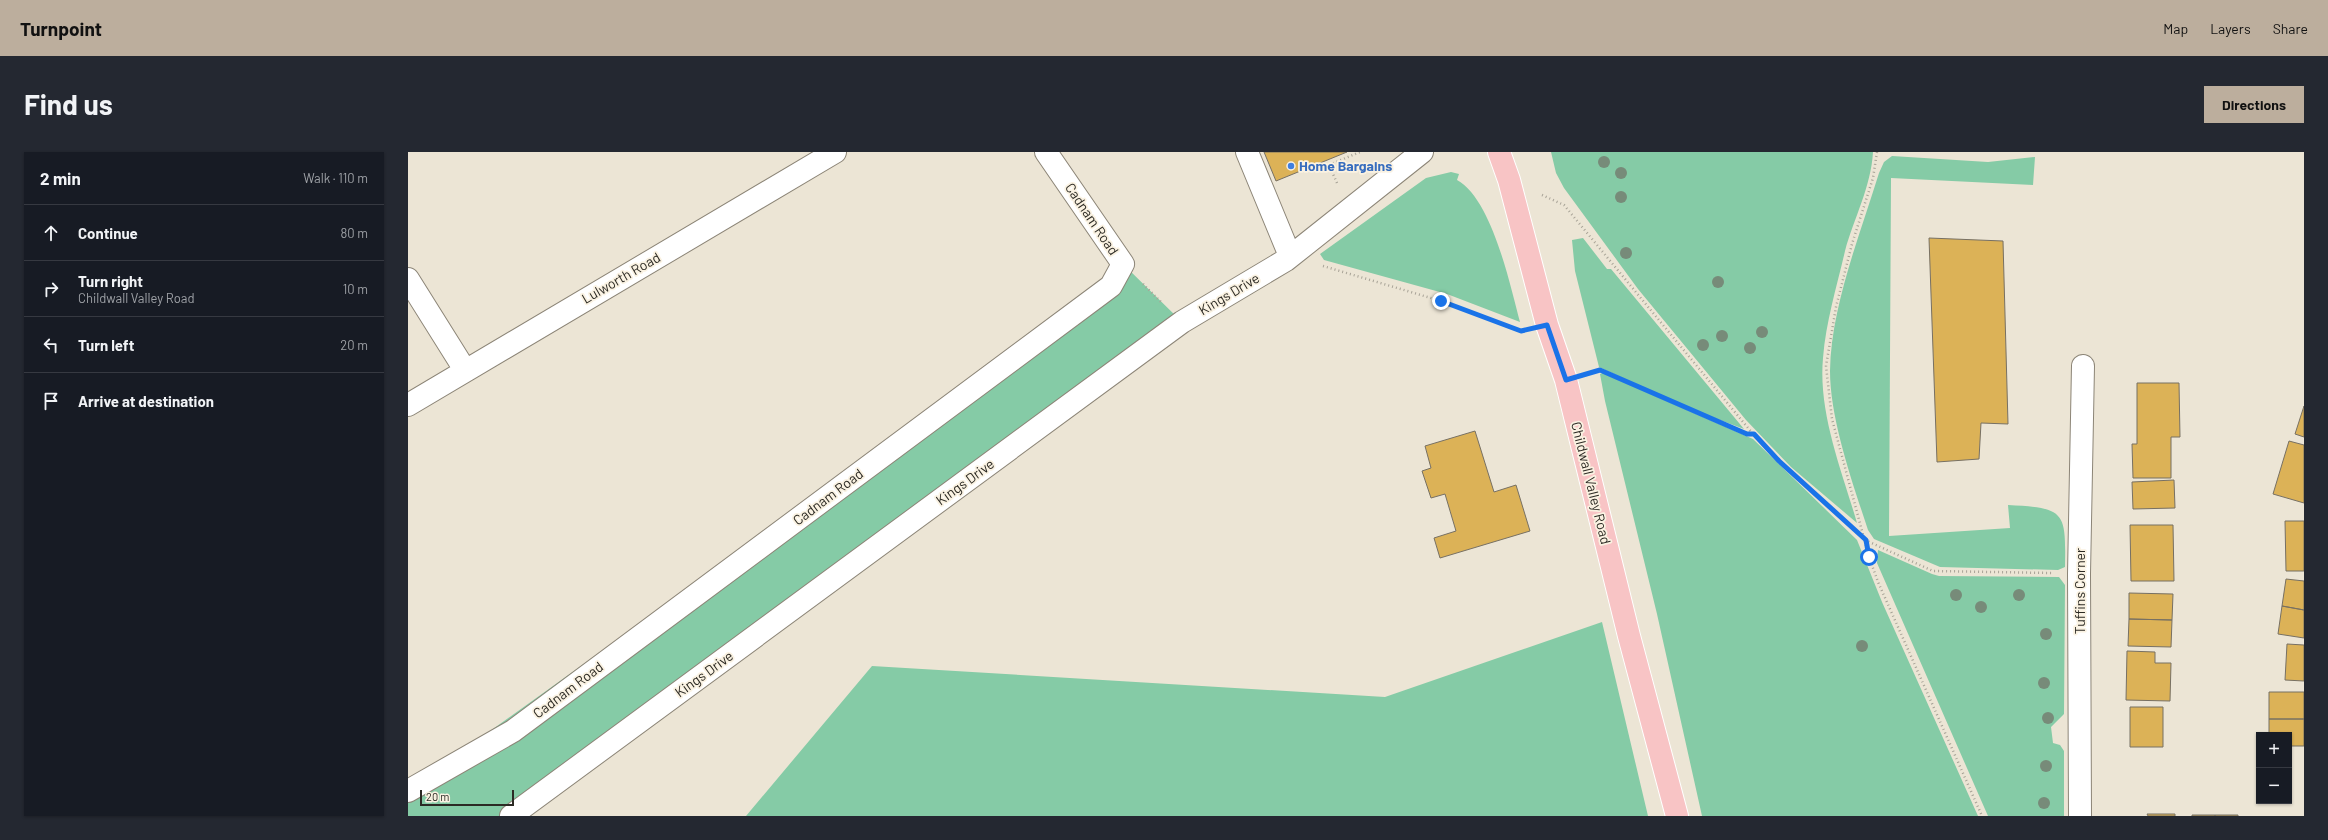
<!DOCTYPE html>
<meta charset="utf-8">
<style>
:root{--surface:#171b24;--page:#242831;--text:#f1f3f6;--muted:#9ea1a6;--line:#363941;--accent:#bcae9d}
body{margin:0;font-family:Barlow,sans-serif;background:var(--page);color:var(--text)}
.controls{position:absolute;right:12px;bottom:12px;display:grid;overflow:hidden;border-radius:0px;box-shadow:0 1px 3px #0004}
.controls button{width:36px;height:36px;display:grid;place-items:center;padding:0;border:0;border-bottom:1px solid var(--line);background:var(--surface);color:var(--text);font:20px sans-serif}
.scale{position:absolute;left:12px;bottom:10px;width:94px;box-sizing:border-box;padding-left:4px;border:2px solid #2c2a24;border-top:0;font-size:11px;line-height:14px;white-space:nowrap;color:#2c2a24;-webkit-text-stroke:3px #faf2e2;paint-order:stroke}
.stop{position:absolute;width:12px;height:12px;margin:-9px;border:3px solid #1a73e8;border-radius:50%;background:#fff}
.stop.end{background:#1a73e8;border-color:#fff;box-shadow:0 1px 4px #0008}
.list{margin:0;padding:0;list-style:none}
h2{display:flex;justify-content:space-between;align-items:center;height:52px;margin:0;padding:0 16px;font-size:17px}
h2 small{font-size:13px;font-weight:400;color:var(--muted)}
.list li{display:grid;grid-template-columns:26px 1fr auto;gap:12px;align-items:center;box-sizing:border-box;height:56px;padding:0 16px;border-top:1px solid var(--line)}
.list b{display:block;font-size:15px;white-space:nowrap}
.list p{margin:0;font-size:13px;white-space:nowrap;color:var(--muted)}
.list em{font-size:13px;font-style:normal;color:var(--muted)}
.icon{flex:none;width:22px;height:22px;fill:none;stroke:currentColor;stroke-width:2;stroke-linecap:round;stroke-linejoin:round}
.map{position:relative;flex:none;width:1896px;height:664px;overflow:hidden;border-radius:0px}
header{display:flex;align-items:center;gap:24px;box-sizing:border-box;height:56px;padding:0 20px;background:var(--accent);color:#111}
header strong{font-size:19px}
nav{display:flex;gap:22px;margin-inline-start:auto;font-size:14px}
.intro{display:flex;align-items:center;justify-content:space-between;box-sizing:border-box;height:96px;padding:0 24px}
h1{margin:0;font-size:28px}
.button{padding:10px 18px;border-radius:0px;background:var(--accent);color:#111;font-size:14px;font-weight:700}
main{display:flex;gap:24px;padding:0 24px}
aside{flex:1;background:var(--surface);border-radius:0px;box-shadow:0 1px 3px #0004}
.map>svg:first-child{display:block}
</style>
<header>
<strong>Turnpoint</strong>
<nav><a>Map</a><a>Layers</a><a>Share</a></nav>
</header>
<div class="intro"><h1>Find us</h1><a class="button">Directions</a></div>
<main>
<aside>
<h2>2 min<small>Walk · 110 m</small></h2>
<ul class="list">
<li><svg class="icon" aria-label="ahead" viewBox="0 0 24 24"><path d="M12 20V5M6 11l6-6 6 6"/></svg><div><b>Continue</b></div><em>80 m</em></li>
<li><svg class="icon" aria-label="right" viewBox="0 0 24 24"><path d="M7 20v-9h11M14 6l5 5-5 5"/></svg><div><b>Turn right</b><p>Childwall Valley Road</p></div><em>10 m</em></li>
<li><svg class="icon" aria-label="left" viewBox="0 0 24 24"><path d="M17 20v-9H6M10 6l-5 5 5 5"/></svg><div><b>Turn left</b></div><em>20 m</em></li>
<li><svg class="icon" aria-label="arrive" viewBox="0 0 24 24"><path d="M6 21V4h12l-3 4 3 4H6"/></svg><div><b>Arrive at destination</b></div></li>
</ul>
</aside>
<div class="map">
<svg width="1896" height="664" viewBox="0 0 1896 664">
<rect width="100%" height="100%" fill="#ece5d5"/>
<path fill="#85cba6" d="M1143 0H1465C1463 35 1446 66 1437 99 1429 134 1418 169 1415 206 1410 261 1434 319 1449 371L1383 315 1338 268 1230 137 1156 36 1148 21Z
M1484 4 1580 10 1627 5 1625 33 1483 26 1481 384 1602 376 1600 353C1657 356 1658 359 1657 415L1650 418 1532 415 1466 387 1460 378C1445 332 1422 268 1422 219 1423 154 1452 83 1471 21L1476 10Z
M1043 20 1051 22 1049 28C1084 47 1102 133 1112 170L1039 142 916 108 912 102 1018 26Z
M1175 86 1199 117H1203L1336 277 1280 256 1191 215 1167 119 1164 88Z
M715 112 774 170 95 664H0V638L703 134Z
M1195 221 1345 287 1449 388 1474 450 1570 664H1294L1249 462 1197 249 1192 222Z
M1470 398 1524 422 1531 424 1651 425 1657 433 1656 562 1643 575 1645 591 1652 593 1656 599V664H1580L1469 411Z
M1194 470 1240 664H338L464 514 977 545Z"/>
<path fill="#dcb257" stroke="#777063" d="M856 0H939L868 29Z
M1521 86 1595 89 1600 272 1573 271 1571 307 1529 310Z
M1729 231H1771L1772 285H1763V326H1725L1724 292H1729Z
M1896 254V285L1887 282Z
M1067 279 1086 340 1108 333 1122 379 1032 406 1026 386 1048 379 1037 342 1023 346 1014 319 1023 316 1017 294Z
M1881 289 1896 293V351L1865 342Z
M1766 328 1767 356 1725 357 1724 330Z
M1877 369H1896V419H1878Z
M1722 373H1765L1766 429H1723Z
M1878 427 1896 429V458L1874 454Z
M1721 441 1765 442 1764 468 1721 467Z
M1874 454 1896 458V486L1870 482Z
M1721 467 1764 468 1763 495 1720 494Z
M1879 492 1896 493V529L1877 528Z
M1719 499 1747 500V511H1763L1762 549 1718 548Z
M1861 540H1896V567H1861Z
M1722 555H1755V595H1722Z
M1861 567H1896V594H1881V583H1861Z
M1739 662H1767V664H1740Z
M1784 663H1807V664H1784Z
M1807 663H1830V664H1807Z"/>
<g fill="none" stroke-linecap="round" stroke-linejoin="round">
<defs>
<path id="minor" d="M839 0 882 104
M0 127 57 218
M0 253 427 0
M0 639 105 579 703 134 715 112 638 0
M103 664 774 170 878 108 1014 0
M1672 664 1671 422 1675 214"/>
<path id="major" d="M1091 0 1101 28 1139 173 1158 228 1221 484 1269 664"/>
</defs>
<use href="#minor" stroke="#8c8577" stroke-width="24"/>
<use href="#major" stroke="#fff" stroke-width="24"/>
<path stroke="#a8a397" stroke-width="2.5" stroke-dasharray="1 3" stroke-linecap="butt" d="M1469 0 1465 26 1444 92 1428 155 1418 214 1424 267 1461 405 1470 430 1574 664
M929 31 921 13 952 0
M1134 43 1156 53 1345 282
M915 114 1033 149 1111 179
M735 132 754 151
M1185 220 1192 218 1339 282H1346L1371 309 1457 388 1525 419 1644 421"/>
<use href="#minor" stroke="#fff" stroke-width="22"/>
<use href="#major" stroke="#f8c4c5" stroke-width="22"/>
</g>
<g fill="#778b79">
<circle cx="1196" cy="10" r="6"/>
<circle cx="1213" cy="21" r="6"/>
<circle cx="1213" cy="45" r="6"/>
<circle cx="1218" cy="101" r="6"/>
<circle cx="1310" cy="130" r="6"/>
<circle cx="1354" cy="180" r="6"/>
<circle cx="1314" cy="184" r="6"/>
<circle cx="1295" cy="193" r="6"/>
<circle cx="1342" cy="196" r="6"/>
<circle cx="1548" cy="443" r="6"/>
<circle cx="1611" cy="443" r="6"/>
<circle cx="1573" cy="455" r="6"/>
<circle cx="1638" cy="482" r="6"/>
<circle cx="1454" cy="494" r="6"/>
<circle cx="1636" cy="531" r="6"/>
<circle cx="1640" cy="566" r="6"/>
<circle cx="1638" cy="614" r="6"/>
<circle cx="1636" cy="651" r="6"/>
</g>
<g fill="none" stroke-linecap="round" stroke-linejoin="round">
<path stroke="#1a73e8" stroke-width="5" d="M1033 149 1113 179 1139 173 1158 228 1192 218 1339 282H1346L1371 309 1458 388 1461 405"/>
</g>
<circle fill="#3f7fe0" stroke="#faf2e2" stroke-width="1.5" cx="883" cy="14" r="4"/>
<g text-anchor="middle" stroke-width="3.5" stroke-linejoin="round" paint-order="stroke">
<g font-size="14" font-weight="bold" fill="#366cbe" stroke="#faf2e2" text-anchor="start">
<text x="891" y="19">Home Bargains</text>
</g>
<g font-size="14" fill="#2c2a24" stroke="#faf2e2">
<text transform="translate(684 67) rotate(56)" y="5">Cadnam Road</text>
<text transform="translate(213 126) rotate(-30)" y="5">Lulworth Road</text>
<text transform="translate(821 142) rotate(-31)" y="5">Kings Drive</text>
<text transform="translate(557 330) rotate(-36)" y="5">Kings Drive</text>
<text transform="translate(1183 331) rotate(76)" y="5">Childwall Valley Road</text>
<text transform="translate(420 345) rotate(-37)" y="5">Cadnam Road</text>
<text transform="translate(1672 439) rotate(-90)" y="5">Tuffins Corner</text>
<text transform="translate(296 522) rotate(-36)" y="5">Kings Drive</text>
<text transform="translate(160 538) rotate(-37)" y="5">Cadnam Road</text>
</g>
</g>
</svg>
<div class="controls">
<button>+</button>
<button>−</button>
</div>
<div class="scale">20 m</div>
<div class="stop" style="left:1461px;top:405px"></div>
<div class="stop end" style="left:1033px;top:149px"></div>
</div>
</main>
